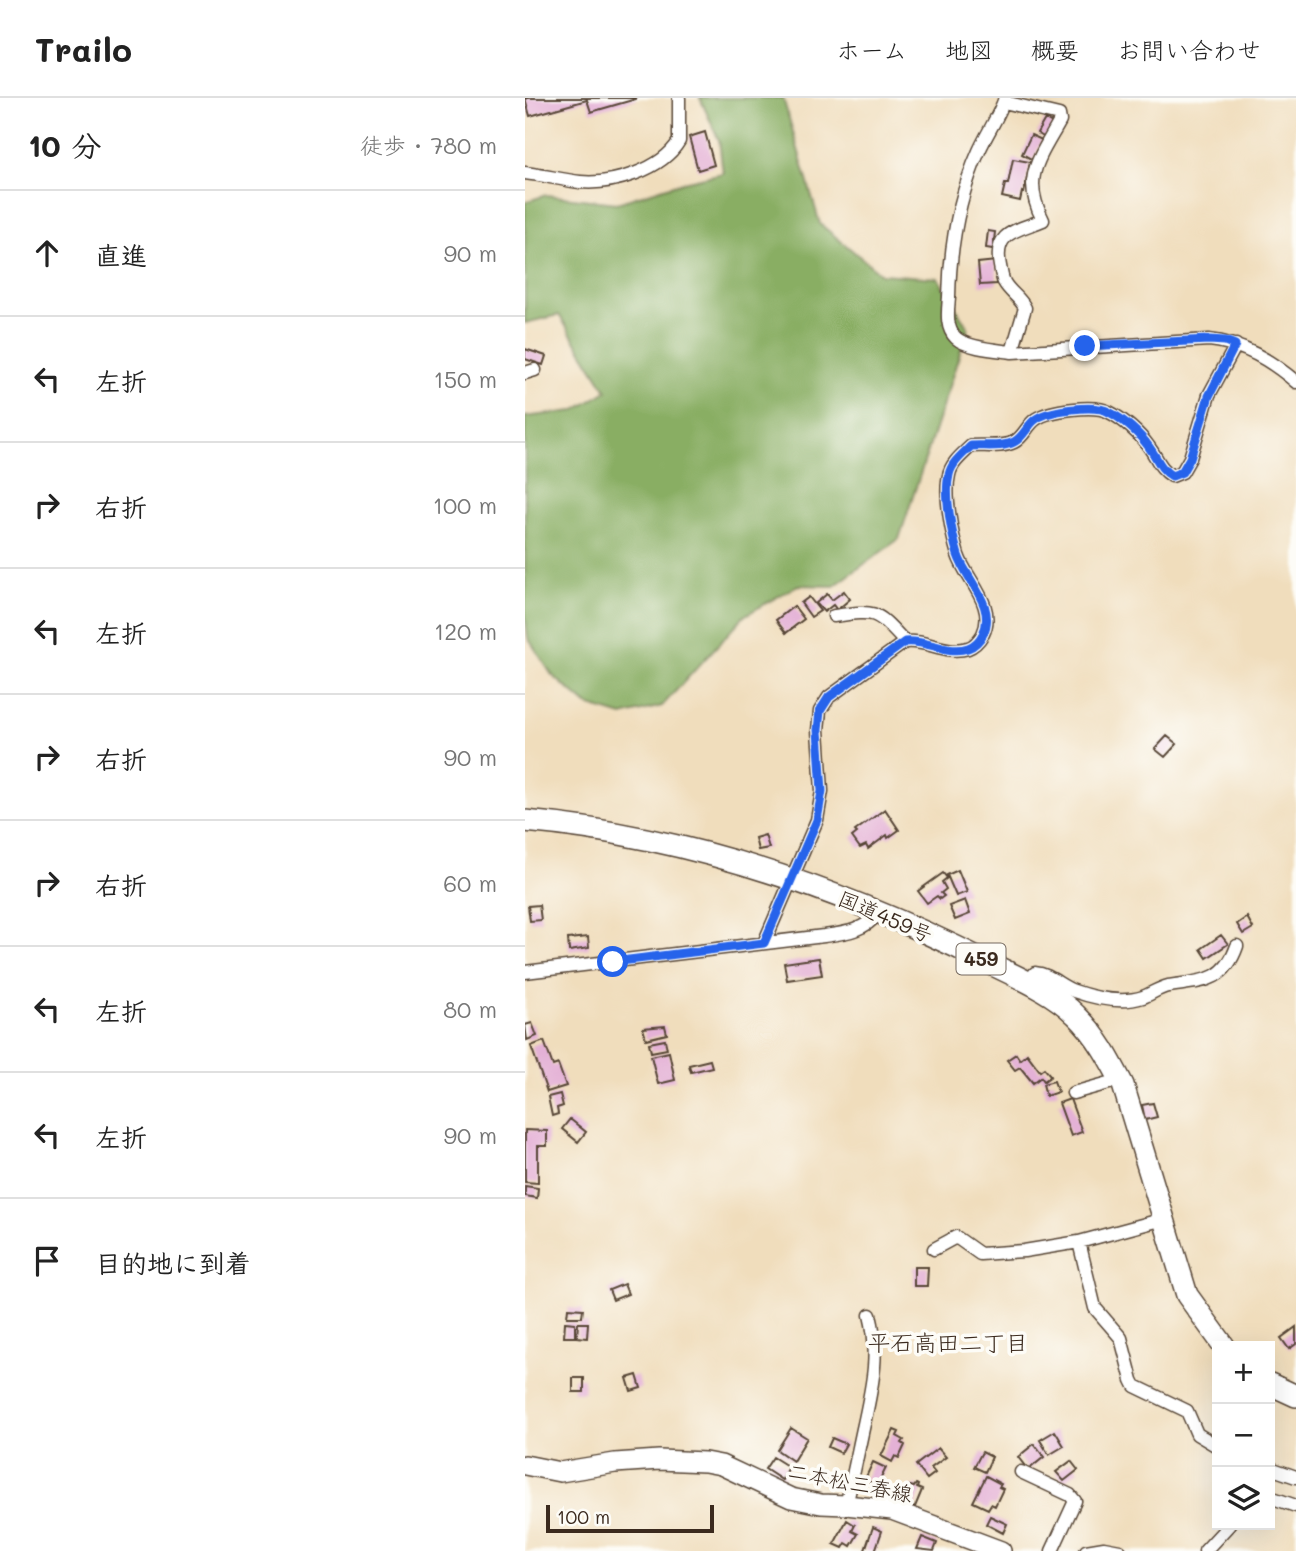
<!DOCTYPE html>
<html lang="ja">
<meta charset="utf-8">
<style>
:root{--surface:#fff;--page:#f6f6f6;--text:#222;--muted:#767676;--line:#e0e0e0}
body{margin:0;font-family:Mali,"Klee One",sans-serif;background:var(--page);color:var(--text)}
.controls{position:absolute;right:21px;bottom:21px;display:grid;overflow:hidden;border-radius:0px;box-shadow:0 7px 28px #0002}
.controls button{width:63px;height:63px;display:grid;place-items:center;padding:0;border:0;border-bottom:2px solid var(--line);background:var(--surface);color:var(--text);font:35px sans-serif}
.scale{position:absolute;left:21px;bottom:18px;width:168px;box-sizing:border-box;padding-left:7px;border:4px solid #3b2a1e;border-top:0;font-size:19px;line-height:24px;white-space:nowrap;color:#3b2a1e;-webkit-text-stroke:5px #fdfcf7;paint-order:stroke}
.stop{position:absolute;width:21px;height:21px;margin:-16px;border:5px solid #2563eb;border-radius:50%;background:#fff}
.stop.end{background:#2563eb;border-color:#fff;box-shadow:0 2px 7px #0008}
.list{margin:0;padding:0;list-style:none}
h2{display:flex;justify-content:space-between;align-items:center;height:91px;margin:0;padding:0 28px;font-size:30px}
h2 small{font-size:23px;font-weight:400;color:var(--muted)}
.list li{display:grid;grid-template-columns:46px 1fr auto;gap:21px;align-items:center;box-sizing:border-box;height:126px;padding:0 28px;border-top:2px solid var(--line)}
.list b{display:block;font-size:26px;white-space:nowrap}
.list em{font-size:23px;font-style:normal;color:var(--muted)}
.icon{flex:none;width:38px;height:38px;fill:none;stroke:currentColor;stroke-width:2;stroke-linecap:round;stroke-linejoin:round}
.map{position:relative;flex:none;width:771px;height:1453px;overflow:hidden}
header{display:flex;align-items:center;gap:42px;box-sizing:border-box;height:98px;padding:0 35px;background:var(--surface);border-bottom:2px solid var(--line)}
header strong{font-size:33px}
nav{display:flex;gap:38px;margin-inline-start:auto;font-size:24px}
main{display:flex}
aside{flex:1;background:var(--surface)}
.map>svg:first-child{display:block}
</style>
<header>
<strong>Trailo</strong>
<nav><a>ホーム</a><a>地図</a><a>概要</a><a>お問い合わせ</a></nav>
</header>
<main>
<aside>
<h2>10 分<small>徒歩 · 780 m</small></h2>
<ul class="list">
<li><svg class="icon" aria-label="ahead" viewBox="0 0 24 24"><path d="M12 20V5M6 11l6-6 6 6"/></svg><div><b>直進</b></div><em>90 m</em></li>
<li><svg class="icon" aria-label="left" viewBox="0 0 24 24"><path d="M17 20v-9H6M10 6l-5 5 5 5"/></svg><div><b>左折</b></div><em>150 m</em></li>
<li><svg class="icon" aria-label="right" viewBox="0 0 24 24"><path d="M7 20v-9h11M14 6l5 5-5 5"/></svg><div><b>右折</b></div><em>100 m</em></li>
<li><svg class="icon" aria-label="left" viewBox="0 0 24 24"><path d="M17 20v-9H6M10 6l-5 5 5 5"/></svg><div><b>左折</b></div><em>120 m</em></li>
<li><svg class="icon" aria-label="right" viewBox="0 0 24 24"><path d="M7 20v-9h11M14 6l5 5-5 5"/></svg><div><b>右折</b></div><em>90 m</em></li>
<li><svg class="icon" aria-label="right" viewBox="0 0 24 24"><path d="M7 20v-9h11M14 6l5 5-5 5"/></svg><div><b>右折</b></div><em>60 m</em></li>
<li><svg class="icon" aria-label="left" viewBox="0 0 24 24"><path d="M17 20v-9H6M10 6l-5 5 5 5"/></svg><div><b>左折</b></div><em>80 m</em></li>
<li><svg class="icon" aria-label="left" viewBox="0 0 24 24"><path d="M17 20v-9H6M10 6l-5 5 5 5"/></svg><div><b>左折</b></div><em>90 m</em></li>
<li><svg class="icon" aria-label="arrive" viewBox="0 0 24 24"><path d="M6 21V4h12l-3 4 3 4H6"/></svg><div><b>目的地に到着</b></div></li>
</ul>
</aside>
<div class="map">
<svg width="771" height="1453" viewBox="0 0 771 1453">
<rect width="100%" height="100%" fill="#fdfcf7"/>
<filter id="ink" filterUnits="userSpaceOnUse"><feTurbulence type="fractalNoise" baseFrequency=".0143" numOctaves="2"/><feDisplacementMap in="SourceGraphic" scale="14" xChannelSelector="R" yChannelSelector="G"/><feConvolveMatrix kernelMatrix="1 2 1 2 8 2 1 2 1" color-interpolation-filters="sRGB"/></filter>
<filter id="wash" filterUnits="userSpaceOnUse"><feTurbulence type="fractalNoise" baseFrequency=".00686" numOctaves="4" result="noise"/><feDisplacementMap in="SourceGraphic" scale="28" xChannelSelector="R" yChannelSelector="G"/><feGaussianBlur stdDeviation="1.57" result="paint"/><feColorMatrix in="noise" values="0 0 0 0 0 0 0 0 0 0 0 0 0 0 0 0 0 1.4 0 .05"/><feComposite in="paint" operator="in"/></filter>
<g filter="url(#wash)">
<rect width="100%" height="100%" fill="#f0ddbc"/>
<path fill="#89ae63" stroke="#626c40" stroke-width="2" d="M175 0H258L295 126 356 176 413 180 443 230 374 441 309 488 273 487 219 518 137 608 97 618 62 607 27 577 3 540 0 515V319L49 313 82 293 34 217 0 225V104L21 97 92 105 158 84 198 75 194 42Z"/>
<g id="blocks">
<path fill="#e4b1d6" d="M0 0H111V1L66 14 62 2 5 18Z
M520 21 529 26 520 40 512 35Z
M180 34 189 67 173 72 164 39Z
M506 37 517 42 508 62 497 56Z
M488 61 505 64 499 95 497 94 495 103 477 99 480 86H483Z
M463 133 470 134 468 151 461 150Z
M471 163 472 186 455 187 453 165Z
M0 251 21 258 18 267 0 261Z
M319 493 325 501 312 512 308 507 299 514 291 505 302 496 307 502Z
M284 499 295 513 286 519 276 505Z
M269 508 279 521 261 535 251 522Z
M642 638 652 646 640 659 630 651Z
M360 711 374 732 363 740 362 737 343 751 341 747 335 750 327 739 332 735 330 733Z
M240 737 244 750 233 752 230 740Z
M433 772 442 794 431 798 422 777Z
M418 775 422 780 417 784 421 791 416 795 419 798 415 801 412 798 402 805 393 793Z
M440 802 445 816 430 822 424 808Z
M14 807 16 822 5 823 3 808Z
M722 819 728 830 718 836 712 826Z
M696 837 703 846 682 860 676 851Z
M63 839 64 850 44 853 43 841Z
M294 860 297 877 262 882 259 865Z
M7 925 12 938 2 942 0 927Z
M140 928 142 936 121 941 118 930Z
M140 942 142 951 126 954 124 945Z
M19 943 28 968 33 966 41 988 22 994 6 948Z
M144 954 150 982 133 986 126 958Z
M491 956 495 962 502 956 515 973 519 970 526 978 519 983 516 979 508 985 495 969 490 972 482 962Z
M185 962 187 969 166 974 164 967Z
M529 983 533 994 521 998 518 986Z
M35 996 38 1008 32 1010 33 1016 27 1018 23 999Z
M545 1001 557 1034 546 1038 534 1005Z
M628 1005 632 1019 620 1022 617 1007Z
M45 1021 61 1034 53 1044 37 1031Z
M0 1032 22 1033V1048H13V1085L0 1084Z
M0 1088 13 1090 12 1100 0 1098Z
M389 1169H403L402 1188H389Z
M99 1186 103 1196 88 1202 84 1192Z
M43 1210 58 1211 57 1219H42Z
M40 1224 50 1225V1239H39Z
M53 1225H63L62 1240 52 1239Z
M771 1229V1246L764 1251 756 1240Z
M112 1277 116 1290 106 1293 102 1280Z
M48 1280H59V1294H48Z
M266 1330 282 1340 268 1363 252 1352Z
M369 1332 374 1334 372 1338 379 1342 377 1345 380 1347 374 1360 370 1358 367 1364 356 1358Z
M530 1333 539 1348 524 1357 515 1342Z
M307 1340 321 1346 316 1355 303 1349Z
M509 1346 519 1359 503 1372 493 1359Z
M413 1350 421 1359 406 1370 410 1375 402 1381 391 1367Z
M457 1354 467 1359 460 1374 449 1369Z
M248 1359 264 1369 257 1382 240 1371Z
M546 1363 553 1372 539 1383 531 1374Z
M348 1364 361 1370 352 1388 340 1381Z
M461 1378 476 1386 474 1389 478 1391 470 1408 466 1406 463 1411 448 1404Z
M391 1386 393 1387 392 1390 397 1392 390 1409 378 1404 385 1388 389 1389Z
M465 1418 482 1426 478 1435 461 1426Z
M322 1422 330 1427 327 1433 333 1436 326 1448 321 1445 318 1450 309 1446Z
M348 1429 357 1433 350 1453H342L340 1452Z
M397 1439 412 1445 409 1453 392 1451Z"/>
</g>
</g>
<g filter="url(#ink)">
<use href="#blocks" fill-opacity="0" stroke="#564536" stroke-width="2"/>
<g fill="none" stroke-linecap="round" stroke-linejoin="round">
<defs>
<path id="minor" d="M480 0C474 18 462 35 454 53 433 100 425 148 424 199 423 212 420 230 431 240 442 250 472 252 487 254L684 242C716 245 747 263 771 284
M479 4 534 17 535 23C514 61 496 80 518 122 491 133 468 134 475 168 476 174 477 180 479 184 485 195 495 199 500 210L487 254
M0 75C18 77 37 82 55 84 87 87 137 72 154 43V0
M0 275 10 272
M309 518C352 512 350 512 380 544
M239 845 292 722 297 693 293 632 295 613 304 599 380 544C401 541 421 557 443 550 449 548 455 541 458 536 472 507 441 482 433 457 427 437 419 397 424 377 426 365 438 356 446 348 460 347 477 350 489 344 499 339 502 327 511 321 524 312 570 306 584 314 598 321 615 336 624 349 633 361 634 370 647 378L657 374 665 360 684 297 711 247
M0 874 299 838C319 835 340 833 353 815
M502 885 510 875C525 876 535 888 549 893 569 900 597 906 618 899 626 896 634 890 643 888 675 883 699 886 712 848
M548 995 595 982
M554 1144 570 1210 596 1240 607 1282 610 1288 662 1313 672 1336 692 1348
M409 1151 431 1139 455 1156 499 1153 554 1144 639 1121
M745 1370 771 1379
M496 1374 545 1397 550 1403 527 1453
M745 1399 771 1408
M321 1407C328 1380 333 1353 339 1326 347 1289 355 1255 345 1217
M561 1453 579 1450 595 1453
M680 1453 704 1427"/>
<path id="secondary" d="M0 1367 35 1374 90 1365 134 1362 180 1364 196 1367 266 1400 296 1406 321 1407 367 1412 476 1453"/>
<path id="trunk" d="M0 723C159 737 318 792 460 863 490 878 527 893 551 917 572 937 585 962 598 987L662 1197 699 1248
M745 1286 771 1298"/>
</defs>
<use href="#minor" stroke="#564536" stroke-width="15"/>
<use href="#secondary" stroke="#564536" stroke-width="22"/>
<use href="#trunk" stroke="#564536" stroke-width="24"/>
<use href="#minor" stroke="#fff" stroke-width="12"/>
<use href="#secondary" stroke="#fff" stroke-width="19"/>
<use href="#trunk" stroke="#fff" stroke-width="21"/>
</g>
</g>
<g fill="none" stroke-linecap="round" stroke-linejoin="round" filter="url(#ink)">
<path stroke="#2563eb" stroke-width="9" d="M88 864 239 845 292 722 297 693 293 632 295 613 304 599 380 544C401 541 421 557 443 550 449 548 455 542 458 536 472 508 441 482 433 457 427 437 419 397 424 377 426 365 438 356 446 348 460 347 477 350 489 344 499 339 502 327 511 321 524 312 570 306 584 314 598 321 615 336 624 349 633 361 634 370 647 378L657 374 665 360 684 298 710 247 700 243 684 242 560 248"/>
</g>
<g text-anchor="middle" stroke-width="7" stroke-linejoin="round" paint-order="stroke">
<rect fill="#fdfcf7" stroke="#75695f" stroke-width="2" x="431.5" y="845.5" width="49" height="31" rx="5"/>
<g font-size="19" font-weight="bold" fill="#3b2a1e">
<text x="456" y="868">459</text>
</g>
<g font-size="21" fill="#3b2a1e" stroke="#fdfcf7">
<text transform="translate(360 819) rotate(23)" y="7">国道459号</text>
<text transform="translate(325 1385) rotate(11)" y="7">二本松三春線</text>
</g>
<g font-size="23" fill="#3b2a1e" stroke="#fdfcf7">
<text x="423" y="1253">平石高田二丁目</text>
</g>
</g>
</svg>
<div class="controls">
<button>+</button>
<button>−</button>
<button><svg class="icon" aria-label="layers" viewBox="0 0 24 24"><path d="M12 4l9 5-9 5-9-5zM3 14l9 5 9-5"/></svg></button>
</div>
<div class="scale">100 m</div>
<div class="stop" style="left:88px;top:864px"></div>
<div class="stop end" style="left:560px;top:248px"></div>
</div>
</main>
